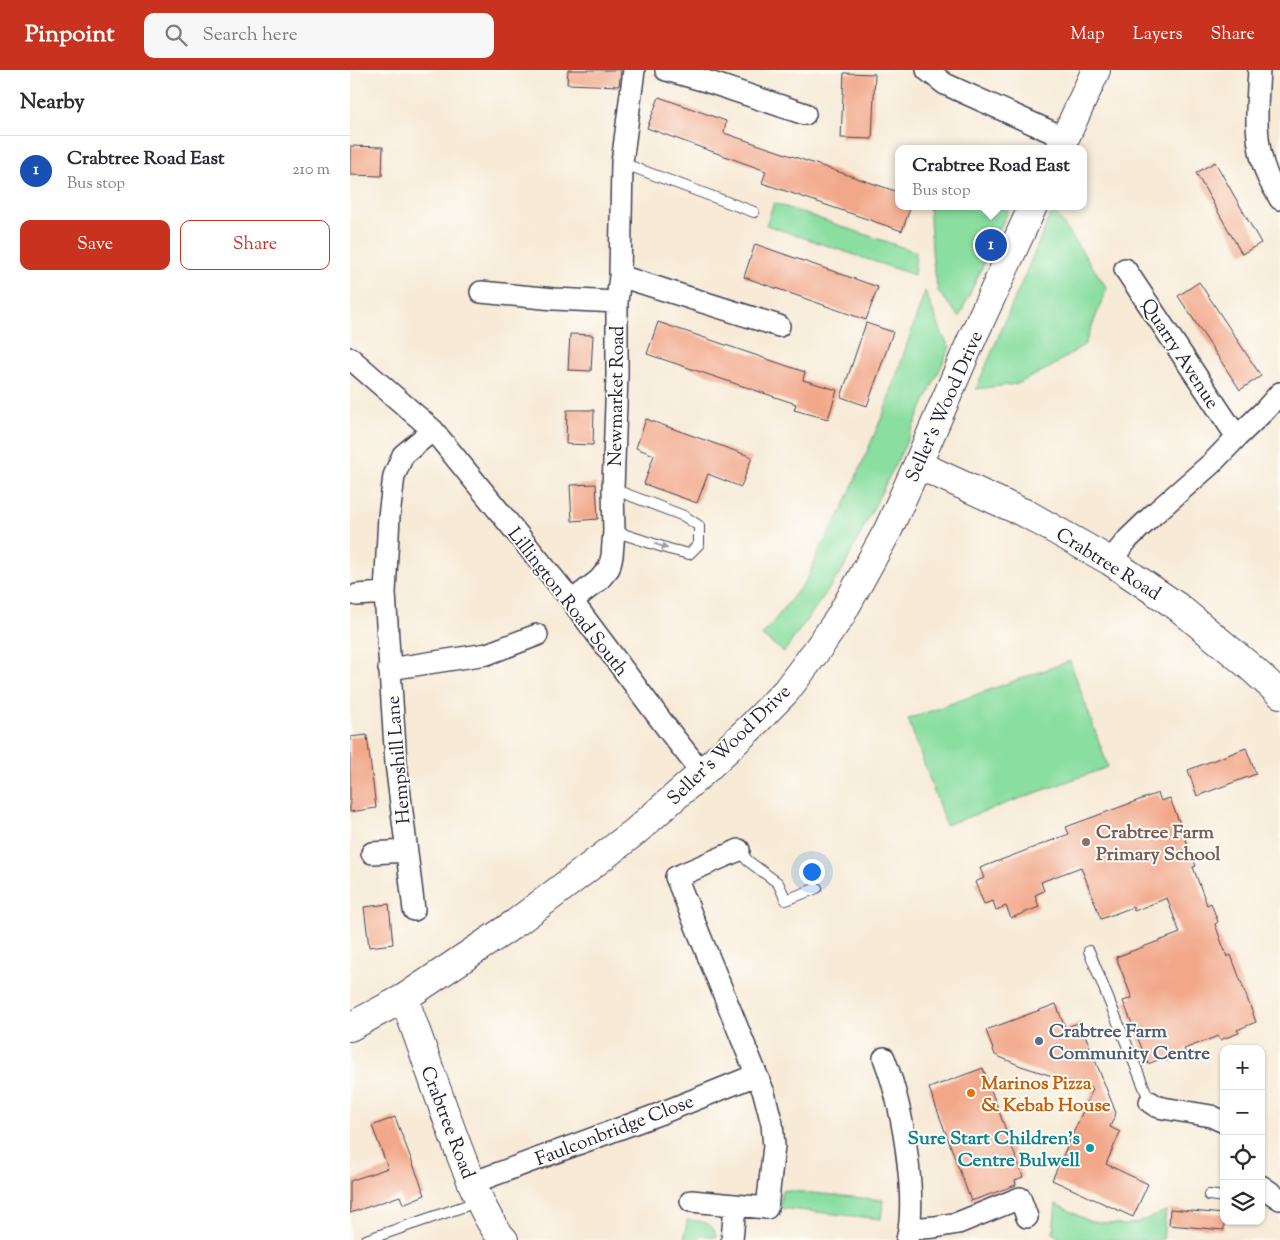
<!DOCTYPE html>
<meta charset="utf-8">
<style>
:root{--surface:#fff;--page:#f7f7f7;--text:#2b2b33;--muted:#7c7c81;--line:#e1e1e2;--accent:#c8321e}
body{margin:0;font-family:"Sorts Mill Goudy",serif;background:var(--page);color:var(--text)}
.controls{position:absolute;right:15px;bottom:15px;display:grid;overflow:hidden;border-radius:10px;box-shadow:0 1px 4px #0004}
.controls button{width:45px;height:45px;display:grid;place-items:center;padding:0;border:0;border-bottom:1px solid var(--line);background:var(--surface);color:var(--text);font:25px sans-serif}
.you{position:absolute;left:461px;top:801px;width:18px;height:18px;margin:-12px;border:4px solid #fff;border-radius:50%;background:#1a73e8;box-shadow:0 0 0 8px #1a73e833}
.badge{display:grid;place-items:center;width:32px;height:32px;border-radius:50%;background:var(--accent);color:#fff;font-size:16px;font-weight:700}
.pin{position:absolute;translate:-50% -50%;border:2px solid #fff;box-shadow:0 1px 5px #0006}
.popup{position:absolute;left:545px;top:75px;width:192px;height:65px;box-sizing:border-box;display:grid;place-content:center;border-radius:10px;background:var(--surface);filter:drop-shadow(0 1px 4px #0005);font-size:16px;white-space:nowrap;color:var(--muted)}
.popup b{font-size:19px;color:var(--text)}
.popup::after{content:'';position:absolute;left:50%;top:100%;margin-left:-10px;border:10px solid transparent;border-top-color:var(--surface)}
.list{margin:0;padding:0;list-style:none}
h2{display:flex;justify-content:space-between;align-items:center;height:65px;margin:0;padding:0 20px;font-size:21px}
h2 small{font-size:16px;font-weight:400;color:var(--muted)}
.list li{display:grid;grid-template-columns:32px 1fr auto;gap:15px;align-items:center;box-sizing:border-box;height:70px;padding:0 20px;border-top:1px solid var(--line)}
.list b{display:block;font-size:19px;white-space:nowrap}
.list p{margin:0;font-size:16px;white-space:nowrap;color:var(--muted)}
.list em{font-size:16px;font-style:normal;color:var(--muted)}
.actions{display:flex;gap:10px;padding:15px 20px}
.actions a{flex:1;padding:11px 0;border:1px solid var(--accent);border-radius:10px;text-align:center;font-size:18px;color:var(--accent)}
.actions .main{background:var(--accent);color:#fff}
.icon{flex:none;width:28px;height:28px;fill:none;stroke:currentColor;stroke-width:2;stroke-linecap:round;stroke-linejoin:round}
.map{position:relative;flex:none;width:930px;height:1170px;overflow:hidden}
header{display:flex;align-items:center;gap:30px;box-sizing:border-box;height:70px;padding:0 25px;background:var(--accent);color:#fff}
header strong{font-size:24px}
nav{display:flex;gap:28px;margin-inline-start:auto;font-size:18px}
.search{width:350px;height:45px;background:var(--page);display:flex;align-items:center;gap:12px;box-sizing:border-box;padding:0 18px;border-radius:10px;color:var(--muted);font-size:19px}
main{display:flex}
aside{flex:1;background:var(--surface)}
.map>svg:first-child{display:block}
</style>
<header>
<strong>Pinpoint</strong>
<div class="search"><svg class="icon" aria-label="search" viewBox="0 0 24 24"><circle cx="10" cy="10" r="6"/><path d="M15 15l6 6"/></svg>Search here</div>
<nav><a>Map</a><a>Layers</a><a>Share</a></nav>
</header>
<main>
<aside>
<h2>Nearby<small></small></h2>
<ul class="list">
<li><span class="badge" style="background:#1a4fb4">1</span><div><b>Crabtree Road East</b><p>Bus stop</p></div><em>210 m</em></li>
</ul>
<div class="actions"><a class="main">Save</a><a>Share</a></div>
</aside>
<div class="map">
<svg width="930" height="1170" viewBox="0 0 930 1170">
<rect width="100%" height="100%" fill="#fdfcf7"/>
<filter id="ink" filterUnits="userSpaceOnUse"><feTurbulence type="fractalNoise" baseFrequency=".02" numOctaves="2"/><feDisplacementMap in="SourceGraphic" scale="10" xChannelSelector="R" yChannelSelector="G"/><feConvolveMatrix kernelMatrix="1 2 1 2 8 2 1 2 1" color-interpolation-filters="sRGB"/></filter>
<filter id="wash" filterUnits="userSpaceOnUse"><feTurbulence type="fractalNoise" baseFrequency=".0096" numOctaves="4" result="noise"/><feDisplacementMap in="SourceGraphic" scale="20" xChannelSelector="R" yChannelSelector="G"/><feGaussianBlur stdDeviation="1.12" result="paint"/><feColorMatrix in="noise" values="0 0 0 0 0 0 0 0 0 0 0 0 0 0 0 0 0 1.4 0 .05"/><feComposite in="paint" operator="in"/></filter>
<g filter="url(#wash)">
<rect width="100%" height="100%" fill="#f7ead6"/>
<path fill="#89dea0" stroke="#56806e" d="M424 133 566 182 564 205 416 155Z
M579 136H615L659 139 609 247 588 221 583 192Z
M703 139 757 218 735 274 701 297 667 314 626 319Z
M575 221 593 266 600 277 555 375 493 499 434 582 412 566 458 508 468 483 492 440 534 342Z
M720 591 758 697 596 755 558 649Z
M432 1120 533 1130 531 1149 430 1138Z
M706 1134 739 1151 774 1155 787 1153 816 1141 813 1169 808 1170H712L703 1163Z
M337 1150C349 1151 364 1151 366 1167L350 1165 349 1170H334Z"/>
<g id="blocks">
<path fill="#f2a789" d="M218 0H271L269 16 217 14Z
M494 3 525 4 522 69 491 68Z
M309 27 376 51 374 63 548 122V136H561L552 161 412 113 416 101 297 58Z
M0 76 33 77 32 106 0 105Z
M865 92 911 173 892 184 846 103Z
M405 174 528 217 516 250 394 207Z
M849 212 911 306 890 320 828 226Z
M308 252 455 302 453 310 487 320 478 349 444 340 446 334 297 284Z
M516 253 543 262 517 336 491 327Z
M220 264 243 265 241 301 218 300Z
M217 340H244L243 375 216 374Z
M296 349 402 387 391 417 358 404 347 433 294 414 304 385 286 378Z
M246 414 248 449 222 451 220 415Z
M17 665 26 738 0 742V667Z
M896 678 906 704 847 726 838 700Z
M808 723 811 731 820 728 846 796 843 797 857 835 861 833 868 852 865 854 877 887 881 885 906 952 887 960 889 963 870 970 868 966 834 979 836 983 816 991 815 987 798 994 773 931 782 928 766 887 830 863 817 828 784 841 783 837 751 849 731 797 691 812 694 821 685 825 689 837 661 848 656 836 646 840 643 831 634 834 625 812 634 808 630 798 719 764 716 757Z
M39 834 43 874 19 877 14 837Z
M706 934 715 958 730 952 766 1043 760 1057 770 1062 756 1094 798 1114 783 1147 702 1110 743 1019 671 996 645 985 636 960Z
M633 998 673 1107 665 1110 666 1115 621 1131 579 1018Z
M45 1047 75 1125 53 1134 50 1126 0 1143V1111L38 1098 22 1056Z
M820 1139 874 1144V1160L819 1155Z"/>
</g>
</g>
<g filter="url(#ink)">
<use href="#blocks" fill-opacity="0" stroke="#424052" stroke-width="1"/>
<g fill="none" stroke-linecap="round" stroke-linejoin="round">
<defs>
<path id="lane" d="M272 93 404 142
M263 419 334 446 349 456V474L339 484 319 479 264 461
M389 780 398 791 428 813 436 830 467 818
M739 881 800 1032
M859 1125 874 1127
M16 1170 115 1136 128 1130"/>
<path id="street" d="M316 0 359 12 455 44
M577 0 595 14 715 68
M909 0C907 35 903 71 917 105 920 113 926 121 930 129
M775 199 887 367
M270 206 429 256
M131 222 204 229 267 232
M0 288 83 360 222 531 319 661 352 703
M760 491 778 469 804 444 862 393 887 367 915 340 930 323
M7 525 35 523
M222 531 249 510 259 498 262 486 264 461 263 419 267 306V232L270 206 272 93 284 0
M39 599 137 584 187 565
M22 783 56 781
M64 840 46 693 35 523 39 446 44 406 53 385 83 360
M534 988C547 1022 554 1057 558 1093 561 1118 563 1145 557 1170
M800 1032 806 1036 813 1038 861 1046 874 1052
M122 1113 309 1044 406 1005
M911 1116 930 1129
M341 1131 417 1138 424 1076 422 1054 414 1023 326 807 389 780
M560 1159 585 1157 608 1153 670 1128 677 1147
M382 1170 385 1136"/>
<path id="secondary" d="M710 79 746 0
M567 396 584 402 656 435 677 444 760 491 828 537 898 595 930 624
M54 928C75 984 93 1041 115 1096 125 1120 137 1152 154 1170
M0 957 54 928 167 852 259 782 286 761 352 703 401 657 436 621 467 580 490 547 538 460 567 396 621 271 683 136"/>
</defs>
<use href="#lane" stroke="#424052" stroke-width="12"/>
<use href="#street" stroke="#424052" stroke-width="24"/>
<use href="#secondary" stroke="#424052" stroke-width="30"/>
<use href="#lane" stroke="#fff" stroke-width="10"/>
<use href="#street" stroke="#fff" stroke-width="21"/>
<use href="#secondary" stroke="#fff" stroke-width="28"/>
</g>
<defs><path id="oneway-solid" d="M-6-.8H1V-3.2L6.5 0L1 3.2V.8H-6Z" transform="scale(1.25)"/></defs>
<use fill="#9c9ca7" href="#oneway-solid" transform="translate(311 476) rotate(19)"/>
</g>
<circle fill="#8d6e63" stroke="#fdfcf7" stroke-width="2" cx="736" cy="772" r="5"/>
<circle fill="#5c6f8a" stroke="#fdfcf7" stroke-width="2" cx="689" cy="971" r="5"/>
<circle fill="#e8710a" stroke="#fdfcf7" stroke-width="2" cx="621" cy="1023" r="5"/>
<circle fill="#0f9aa8" stroke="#fdfcf7" stroke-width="2" cx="740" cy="1078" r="5"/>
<g text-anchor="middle" stroke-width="4" stroke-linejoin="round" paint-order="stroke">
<g font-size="19" fill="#22223b" stroke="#fdfcf7">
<text transform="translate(831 283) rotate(57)" y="7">Quarry Avenue</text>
<text transform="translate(265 326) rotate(-89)" y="7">Newmarket Road</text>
<text transform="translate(593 336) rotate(-66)" y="7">Seller's Wood Drive</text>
<text transform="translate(759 493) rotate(32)" y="7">Crabtree Road</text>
<text transform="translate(219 531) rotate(52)" y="7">Lillington Road South</text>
<text transform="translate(378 674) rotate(-44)" y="7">Seller's Wood Drive</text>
<text transform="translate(47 690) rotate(-95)" y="7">Hempshill Lane</text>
<text transform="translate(99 1052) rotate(69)" y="7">Crabtree Road</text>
<text transform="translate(264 1059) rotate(-21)" y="7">Faulconbridge Close</text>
</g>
<g font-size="19" font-weight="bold" fill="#785e54" stroke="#fdfcf7" text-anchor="start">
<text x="746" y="768">Crabtree Farm<tspan x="746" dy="22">Primary School</tspan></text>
</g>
<g font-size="19" font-weight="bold" fill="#4e5e75" stroke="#fdfcf7" text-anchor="start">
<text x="699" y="967">Crabtree Farm<tspan x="699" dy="22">Community Centre</tspan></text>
</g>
<g font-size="19" font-weight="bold" fill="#c56008" stroke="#fdfcf7" text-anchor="start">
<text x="631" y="1019">Marinos Pizza<tspan x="631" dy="22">&amp; Kebab House</tspan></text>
</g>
<g font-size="19" font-weight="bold" fill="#0d838f" stroke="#fdfcf7" text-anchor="end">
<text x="730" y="1074">Sure Start Children's<tspan x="730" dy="22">Centre Bulwell</tspan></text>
</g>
</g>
</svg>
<div class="controls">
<button>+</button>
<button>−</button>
<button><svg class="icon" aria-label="locate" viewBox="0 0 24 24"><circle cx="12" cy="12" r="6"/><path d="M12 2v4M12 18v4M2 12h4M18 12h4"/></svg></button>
<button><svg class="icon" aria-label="layers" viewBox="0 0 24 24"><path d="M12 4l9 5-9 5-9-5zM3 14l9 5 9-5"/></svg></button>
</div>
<div class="you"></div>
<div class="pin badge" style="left:641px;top:175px;background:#1a4fb4">1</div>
<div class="popup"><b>Crabtree Road East</b>Bus stop</div>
</div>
</main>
